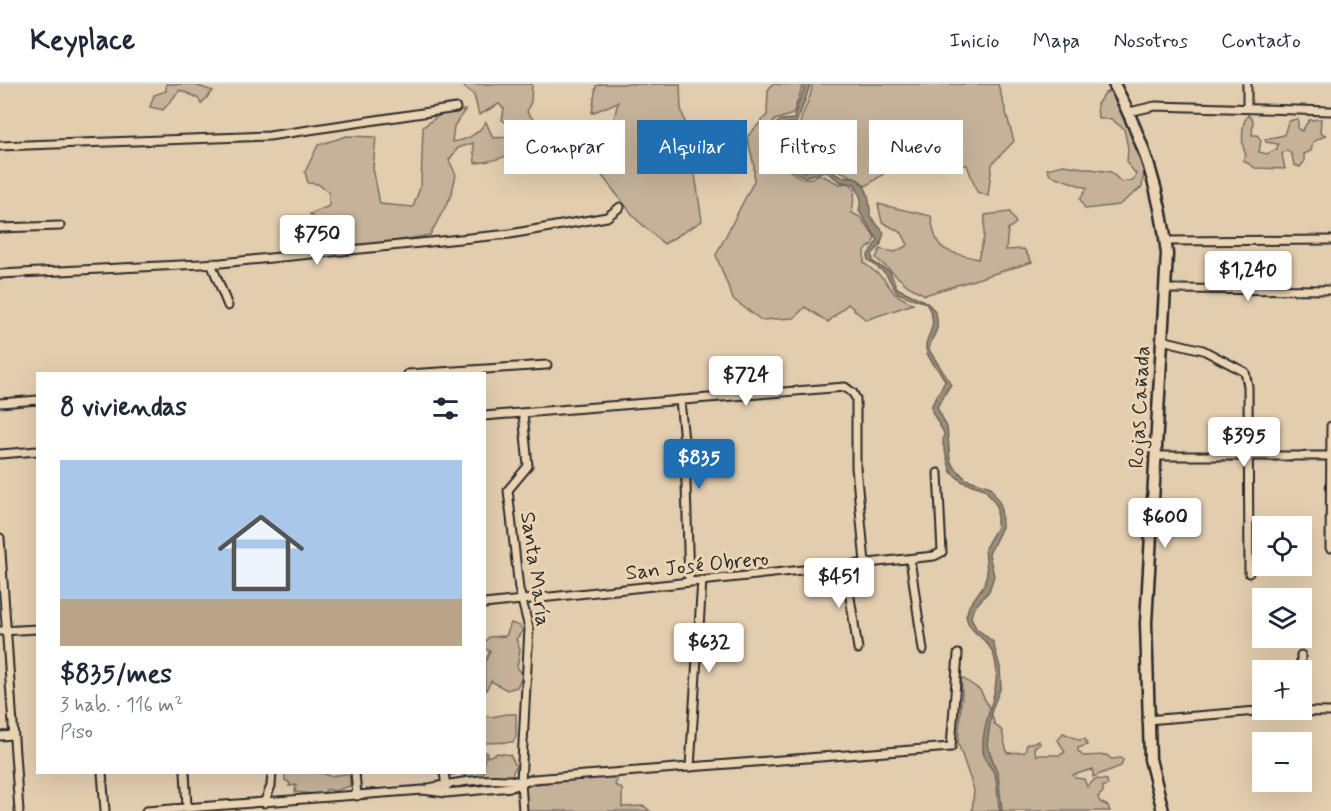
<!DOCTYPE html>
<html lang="es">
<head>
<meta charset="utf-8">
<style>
  :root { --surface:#fff; --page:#f2f2f3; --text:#1f2937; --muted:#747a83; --line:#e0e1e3; --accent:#1f6fb2 }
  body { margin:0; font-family:Mynerve,sans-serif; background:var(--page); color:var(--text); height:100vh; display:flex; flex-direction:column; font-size:22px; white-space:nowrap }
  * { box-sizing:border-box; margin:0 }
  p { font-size:20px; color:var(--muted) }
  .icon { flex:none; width:33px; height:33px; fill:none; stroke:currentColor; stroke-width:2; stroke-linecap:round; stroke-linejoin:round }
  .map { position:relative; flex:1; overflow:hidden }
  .side { position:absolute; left:36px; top:288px; width:450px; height:402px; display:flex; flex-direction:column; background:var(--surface); border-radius:0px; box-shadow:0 6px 24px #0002 }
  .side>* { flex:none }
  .banner { position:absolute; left:504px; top:36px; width:570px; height:54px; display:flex; gap:12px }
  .fabs { position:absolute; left:1252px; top:432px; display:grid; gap:12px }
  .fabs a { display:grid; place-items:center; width:60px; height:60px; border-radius:0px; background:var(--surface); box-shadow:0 6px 24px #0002; font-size:30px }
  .price { position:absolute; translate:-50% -51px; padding:0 14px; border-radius:6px; background:#fff; color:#222; font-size:20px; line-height:39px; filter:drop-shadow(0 2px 3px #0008) }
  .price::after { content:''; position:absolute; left:50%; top:36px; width:18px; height:14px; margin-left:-9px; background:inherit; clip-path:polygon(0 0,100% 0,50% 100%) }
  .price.active { background:var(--accent); color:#fff }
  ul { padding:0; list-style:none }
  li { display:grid; align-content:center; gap:12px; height:318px; padding:0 24px }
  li+li { border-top:2px solid var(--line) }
  li span { display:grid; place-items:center; height:186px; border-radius:0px; color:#555 }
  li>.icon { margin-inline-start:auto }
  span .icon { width:108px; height:108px; fill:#fffc; stroke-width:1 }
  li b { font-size:26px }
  h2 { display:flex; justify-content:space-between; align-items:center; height:72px; padding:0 24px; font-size:26px }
  .chip { padding:0 21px; border-radius:0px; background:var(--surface); box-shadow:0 6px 24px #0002; font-size:21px; line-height:54px }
  .chip.active { background:var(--accent); color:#fff }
  header { display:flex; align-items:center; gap:36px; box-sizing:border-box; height:84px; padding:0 30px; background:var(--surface); border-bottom:2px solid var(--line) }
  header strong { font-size:28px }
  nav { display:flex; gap:33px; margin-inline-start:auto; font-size:21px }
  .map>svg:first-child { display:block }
</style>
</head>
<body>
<header>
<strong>Keyplace</strong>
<nav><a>Inicio</a><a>Mapa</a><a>Nosotros</a><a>Contacto</a></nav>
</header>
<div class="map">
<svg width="1331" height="727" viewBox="0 0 1331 727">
  <rect width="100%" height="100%" fill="#e3cdaf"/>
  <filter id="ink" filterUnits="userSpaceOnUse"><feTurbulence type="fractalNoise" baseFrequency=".0167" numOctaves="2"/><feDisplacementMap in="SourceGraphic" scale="12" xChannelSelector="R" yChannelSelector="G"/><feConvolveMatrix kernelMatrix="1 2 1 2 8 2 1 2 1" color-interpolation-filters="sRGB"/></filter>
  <g filter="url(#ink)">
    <g fill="#c5b299" stroke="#786e62" stroke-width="1.5">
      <polygon points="166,0 192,0 213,7 201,20 198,14 180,6 163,26 150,23 154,11 166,7"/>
      <path d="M465 0H532L531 17 527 28 537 40 535 59C517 69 495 78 475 79L473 59 458 64 449 76 456 91 451 112 430 151 372 161 348 160 350 136H337L333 139 316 138 310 130 329 122V109L318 100 308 99 305 88 318 61 347 52 376 53 373 84 380 120 413 123 421 101 423 43 441 30 465 26 454 42 452 58C467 56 477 51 486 38L493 54 509 53 508 40 502 36 504 25 499 20 479 31 474 11 464 3Z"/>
      <polygon points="601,0 680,0 681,24 690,57 702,137 664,160 636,135 595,83 612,43 618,18 592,29 596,2"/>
      <polygon points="772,0 803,1 793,30 775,36 769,45 778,79 802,95 812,94 819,90 839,100 849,99 855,104 852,129 860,133 875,153 872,161 864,167 864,179 883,194 895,210 913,220 866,236 848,220 828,238 805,223 794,234 761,236 733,215 716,171 754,97 754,81 747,53 767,31 768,6"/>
      <path d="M812 0H998L1014 57 992 80 988 112 977 108 967 81 922 80 889 86 866 102C853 90 838 87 822 81L805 85 783 67 782 44 800 40C802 26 813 14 812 0Z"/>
      <polygon points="1112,6 1129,34 1145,75 1142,103 1119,121 1085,125 1080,115 1087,104 1050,91 1047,85 1063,81 1111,88 1121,98 1133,96 1136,90 1127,79 1128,64 1124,45 1111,35 1098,35 1097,20 1105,9"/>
      <path d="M1248 31 1253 36 1252 51H1257L1261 56 1259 68 1267 70 1277 65 1278 60 1266 58 1265 55 1284 51C1288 41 1285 36 1298 35V45L1302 47 1309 36 1321 35 1320 49 1326 51 1313 58 1311 67 1304 70V78L1300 83 1294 81 1292 71 1287 66 1282 70 1285 85 1255 84 1243 76 1246 71C1241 62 1241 39 1248 31Z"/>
      <path d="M878 120 931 132C936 170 944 166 978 175L984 153 985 131 1010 128 1016 139 1008 145 1006 166 1024 165 1032 178 925 211 908 202 876 174 880 165 895 168 908 161 902 149 882 138Z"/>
      <polygon points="511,539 520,542 523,547 516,555 520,566 517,583 523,591 517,603 507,606 491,597 485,608 485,578 490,567 485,565 485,558 489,553 506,552"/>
      <polygon points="961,593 980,606 991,627 994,639 1002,647 1007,669 1025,668 1027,660 1039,657 1040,660 1034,663 1036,671 1060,671 1065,668 1058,656 1063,649 1079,656 1085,655 1087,661 1078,664 1078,667 1083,672 1107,671 1111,675 1121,674 1123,676 1121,682 1093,693 1093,685 1073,691 1075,694 1084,695 1087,703 1095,695 1107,696 1108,701 1103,702 1103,708 1098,713 1100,718 1108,722 1110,727 972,727 974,706 958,659 962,608"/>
      <polygon points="506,630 516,630 516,653 513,658 485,659 485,632 492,633"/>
      <polygon points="485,668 487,668 487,673 498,669 510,671 516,682 511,693 492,702 476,702 474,695 458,689 444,694 438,689 484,688"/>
      <polygon points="285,688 324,689 329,692 346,690 350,693 350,702 335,707 327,705 322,711 295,708 296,701 289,702 290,699 285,696"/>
      <polygon points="600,692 618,694 615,701 622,705 622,723 644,722 650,727 519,727 524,704 529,701"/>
    </g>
    <path fill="#9a8d7a" stroke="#6e665a" stroke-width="1.5" d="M805 0H810C808 9 800 30 796 39L783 40 777 47C784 69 782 75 804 88L824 83 839 92 854 93C869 102 870 117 870 132L884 149 880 162 872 170 873 178 890 188 897 204C914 214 941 217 937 244 935 252 930 257 929 266L951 300 937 323 947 343 950 375 953 382 966 395 991 403 1001 422 1002 443 989 470 994 492 989 507 973 525 971 533 976 544 993 558 1000 583 1001 603 992 625 987 661 998 690 1002 727H1000C997 715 998 701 995 691 992 682 983 678 983 667 981 637 1000 610 996 581 993 553 969 552 966 532L969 522 984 501 987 489 985 464 997 443V422L985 405 963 398 951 388 943 360 944 349 932 328V321L945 297C942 288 931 280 927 269 921 250 943 247 926 219L897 209 886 190 868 176V171L878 156 859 127 861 115 855 100 841 98 825 87 804 93 785 82 777 70 773 42 781 36 794 35C795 20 803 13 805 0Z"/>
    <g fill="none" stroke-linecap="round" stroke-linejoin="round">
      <g stroke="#2b2b2b" stroke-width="11">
        <g id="street">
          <polyline points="1247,24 1247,0"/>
          <polyline points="1129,28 1155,22 1331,27"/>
          <polyline points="0,62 269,52 456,24"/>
          <polyline points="0,144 60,142"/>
          <polyline points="1166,157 1331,156"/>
          <polyline points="211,179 228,222"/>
          <polyline points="0,190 221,179 510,150 607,133 620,123"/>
          <polyline points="1165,205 1331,206"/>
          <polyline points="1162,256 1203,266 1245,288 1248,302 1249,489"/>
          <polyline points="408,290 547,281"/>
          <polyline points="680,316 685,367 689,498"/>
          <polyline points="0,319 38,316"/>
          <polyline points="484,332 845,303 853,309 856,315 856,383 865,479"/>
          <polyline points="0,370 38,367"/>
          <polyline points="1156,372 1331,372"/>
          <polyline points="0,454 19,727"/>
          <polyline points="1330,464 1331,342"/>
          <polyline points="910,475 923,566"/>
          <polyline points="845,481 858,565"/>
          <polyline points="484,520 934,472 942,468 938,389"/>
          <polyline points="0,547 38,545"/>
          <polyline points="1301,586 1301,571"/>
          <polyline points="1147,636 1257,627 1331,628"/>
          <polyline points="0,652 13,651"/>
          <polyline points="690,683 702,496"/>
          <polyline points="102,688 105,727"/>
          <polyline points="185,688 187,722"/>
          <polyline points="355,688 357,712"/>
          <polyline points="444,688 446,703"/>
          <path d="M429 704C456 698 494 692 521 698"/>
          <polyline points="264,719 271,702 272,688"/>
          <polyline points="146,727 423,706 446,709 512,703 533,695 951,663 958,570"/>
          <polyline points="523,727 521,698 529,544 519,505 508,406 528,382 523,329"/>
        </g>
      </g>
      <g stroke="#2b2b2b" stroke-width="15">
        <path id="secondary" d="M1114 0C1143 54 1161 109 1167 170L1146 539 1150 675 1163 727"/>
      </g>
      <use href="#street" stroke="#ebd4b4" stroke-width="7"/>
      <use href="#secondary" stroke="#ebd4b4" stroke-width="10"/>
    </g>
  </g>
  <g text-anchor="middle" stroke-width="6" stroke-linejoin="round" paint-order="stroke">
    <g font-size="21" fill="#2b2b2b" stroke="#ebd4b4">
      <text transform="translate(1139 323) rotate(-87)" y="7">Rojas Cañada</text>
      <text transform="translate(697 481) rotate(-6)" y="7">San José Obrero</text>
      <text transform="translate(536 485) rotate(82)" y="7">Santa María</text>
    </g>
  </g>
</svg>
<div class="fabs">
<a><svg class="icon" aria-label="locate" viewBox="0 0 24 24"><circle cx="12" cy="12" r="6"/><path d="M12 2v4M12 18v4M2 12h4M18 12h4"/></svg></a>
<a><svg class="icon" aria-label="layers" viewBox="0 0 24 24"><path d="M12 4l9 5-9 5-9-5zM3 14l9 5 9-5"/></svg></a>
<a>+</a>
<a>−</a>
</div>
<b class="price" style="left:317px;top:182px">$750</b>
<b class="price" style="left:1248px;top:218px">$1,240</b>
<b class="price" style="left:746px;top:323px">$724</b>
<b class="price" style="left:1244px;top:384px">$395</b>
<b class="price active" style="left:699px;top:406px">$835</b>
<b class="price" style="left:1165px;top:465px">$600</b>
<b class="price" style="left:839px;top:525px">$451</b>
<b class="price" style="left:709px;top:590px">$632</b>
<div class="banner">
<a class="chip">Comprar</a>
<a class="chip active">Alquilar</a>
<a class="chip">Filtros</a>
<a class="chip">Nuevo</a>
</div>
<section class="side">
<h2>8 viviendas<svg class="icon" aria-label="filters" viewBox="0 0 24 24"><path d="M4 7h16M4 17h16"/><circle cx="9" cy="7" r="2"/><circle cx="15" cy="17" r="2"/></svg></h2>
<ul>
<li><span style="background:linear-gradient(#a9c7e8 75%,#b9a48a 0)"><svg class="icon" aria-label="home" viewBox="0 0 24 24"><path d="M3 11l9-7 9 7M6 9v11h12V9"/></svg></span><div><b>$835/mes</b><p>3 hab. · 116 m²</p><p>Piso</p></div></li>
</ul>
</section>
</div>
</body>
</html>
